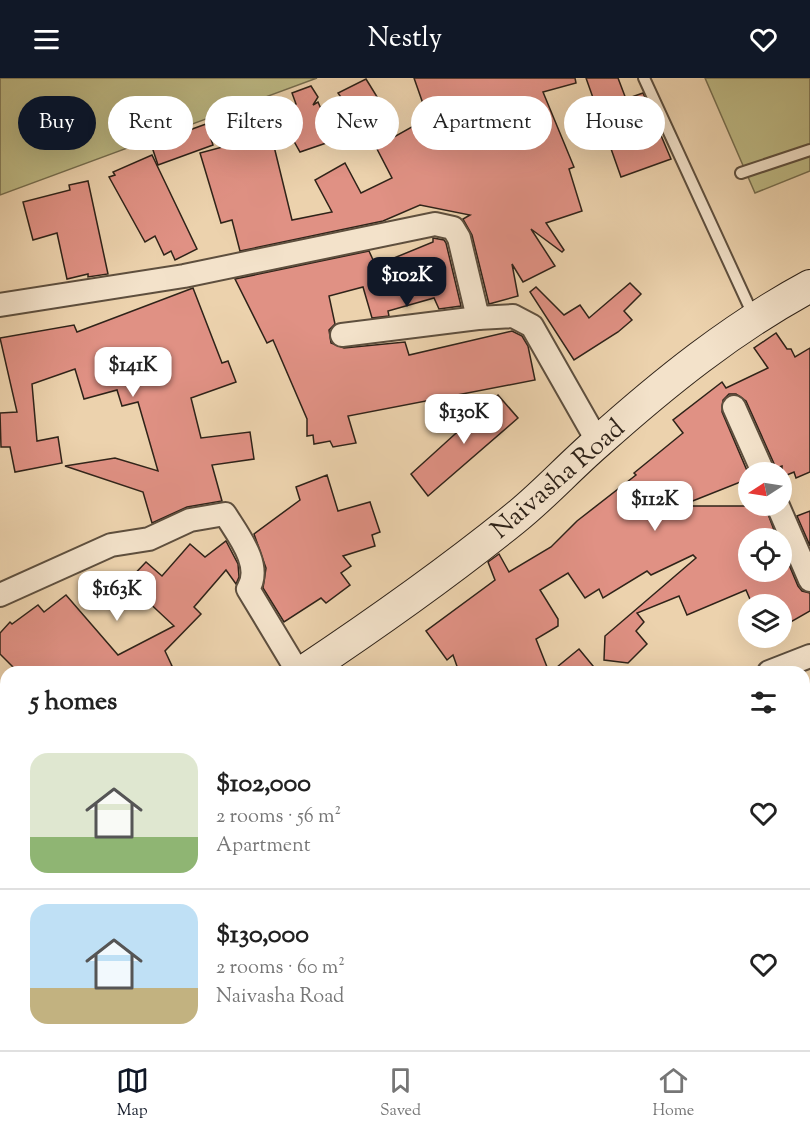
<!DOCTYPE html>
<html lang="en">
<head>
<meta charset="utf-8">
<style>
  :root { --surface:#fff; --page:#f6f6f6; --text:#222; --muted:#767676; --line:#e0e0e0; --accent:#111827 }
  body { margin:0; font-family:"Sorts Mill Goudy",serif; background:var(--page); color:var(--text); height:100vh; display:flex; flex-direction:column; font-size:22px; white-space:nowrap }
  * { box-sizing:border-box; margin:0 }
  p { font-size:20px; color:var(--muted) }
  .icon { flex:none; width:33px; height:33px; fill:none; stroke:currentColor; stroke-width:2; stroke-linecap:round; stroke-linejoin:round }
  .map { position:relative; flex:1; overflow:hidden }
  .panel { position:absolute; left:0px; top:588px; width:810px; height:384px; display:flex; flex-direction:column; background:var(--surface); border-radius:18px 18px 0 0; box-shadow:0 6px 24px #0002 }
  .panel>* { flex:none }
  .banner { position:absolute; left:18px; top:18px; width:774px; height:54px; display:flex; gap:12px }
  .needle { width:39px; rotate:258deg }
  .buttons { position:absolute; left:738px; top:384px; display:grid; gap:12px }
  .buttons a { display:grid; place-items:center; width:54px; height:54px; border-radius:50%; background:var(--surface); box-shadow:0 6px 24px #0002; font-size:30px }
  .price { position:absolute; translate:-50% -51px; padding:0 14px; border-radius:12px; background:#fff; color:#222; font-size:20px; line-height:39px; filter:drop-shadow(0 2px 3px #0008) }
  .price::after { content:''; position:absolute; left:50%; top:36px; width:18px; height:14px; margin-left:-9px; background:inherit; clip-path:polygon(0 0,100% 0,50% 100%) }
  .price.selected { background:var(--accent); color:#fff }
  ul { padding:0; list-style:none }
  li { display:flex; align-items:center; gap:18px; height:150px; padding:0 30px }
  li+li { border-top:2px solid var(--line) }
  li span { display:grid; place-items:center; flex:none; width:168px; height:120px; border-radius:18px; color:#555 }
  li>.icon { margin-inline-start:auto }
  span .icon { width:72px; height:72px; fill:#fffc; stroke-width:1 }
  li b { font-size:26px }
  h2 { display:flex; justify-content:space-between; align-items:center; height:72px; padding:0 30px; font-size:26px }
  .tag { padding:0 21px; border-radius:27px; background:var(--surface); box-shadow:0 6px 24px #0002; font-size:21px; line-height:54px }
  .tag.selected { background:var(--accent); color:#fff }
  header { display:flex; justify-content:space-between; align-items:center; height:78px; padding:0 30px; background:var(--accent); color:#fff; font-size:27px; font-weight:600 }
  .dock { display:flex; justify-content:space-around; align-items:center; height:84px; border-top:2px solid var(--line); background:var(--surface); font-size:16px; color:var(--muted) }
  .dock a { display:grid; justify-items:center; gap:3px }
  .dock .selected { color:var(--accent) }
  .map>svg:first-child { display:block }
</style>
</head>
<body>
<header><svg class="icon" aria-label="menu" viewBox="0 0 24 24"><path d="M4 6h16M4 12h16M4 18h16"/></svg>Nestly<svg class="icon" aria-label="heart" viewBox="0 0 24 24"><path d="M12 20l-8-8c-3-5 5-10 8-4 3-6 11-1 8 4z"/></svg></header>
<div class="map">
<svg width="810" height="972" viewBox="0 0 810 972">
  <rect width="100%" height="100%" fill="#ecd2ad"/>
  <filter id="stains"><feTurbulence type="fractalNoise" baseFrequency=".00333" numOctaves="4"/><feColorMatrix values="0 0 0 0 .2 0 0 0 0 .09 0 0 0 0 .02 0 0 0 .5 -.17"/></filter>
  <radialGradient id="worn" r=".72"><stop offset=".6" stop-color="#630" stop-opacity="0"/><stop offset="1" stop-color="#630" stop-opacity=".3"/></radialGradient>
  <g fill="#beba85" stroke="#766e4f" stroke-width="1.5">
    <polygon points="0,0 317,0 0,117"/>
    <polygon points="705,0 810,0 810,93 755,115"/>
  </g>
  <g fill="#e09184" stroke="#2f2319" stroke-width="1.5">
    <polygon points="414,0 575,0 576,5 543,14 574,89 569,91 582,133 546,145 564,172 562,174 531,151 555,188 523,204 512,186 518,218 489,226 472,157 463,141 470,137 420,127 383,143 240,173 232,142 221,145 200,75 271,56 292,142 332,134 315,102 345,85 361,115 392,100 376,69 428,40"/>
    <polygon points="586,0 618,0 626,21 643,15 671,81 621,99"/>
    <polygon points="366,1 392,43 364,52 338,15"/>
    <polygon points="311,8 318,19 313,27 318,24 335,62 300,74 277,33 296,26 292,15"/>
    <polygon points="206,46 213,67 158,87 151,66"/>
    <polygon points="152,77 197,171 175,182 171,173 164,177 155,158 145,164 109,99 115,97 113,94"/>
    <polygon points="88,103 108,196 88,199 88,196 67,201 57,155 33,162 23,124 70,112 69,107"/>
    <polygon points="433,160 444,162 446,165 461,228 439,231 434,220 388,233 389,238 372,240 363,209 329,218 335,246 329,252 331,265 344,270 405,264 409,277 512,253 522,258 528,268 535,302 348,338 356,365 333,369 330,363 314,366 313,357 307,358 307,341 273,262 267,265 235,201 369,173 374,184 394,180 433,164"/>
    <polygon points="630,205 641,216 624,233 632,242 618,254 574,282 530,214 536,209 564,237 580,227 589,240"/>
    <polygon points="193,210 222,285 228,283 236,304 191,320 201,360 250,354 254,381 212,387 222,423 187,429 152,445 143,414 65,388 115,380 158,393 138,324 122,328 117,312 84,321 75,291 32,306 37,363 58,359 62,385 15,394 10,369 1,369 0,335 17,334 0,260 74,247 77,254"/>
    <polygon points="776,255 787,271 791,271 795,279 810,270 810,394 796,400 794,394 782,399 782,388 776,390 746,323 736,316 729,316 723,322 722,334 748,395 748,401 680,428 765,428 777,460 748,460 748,494 782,494 782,470 798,508 802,513 810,515 810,533 782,549 782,526 752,526 746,512 687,537 679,518 637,535 644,544 636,553 647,566 628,585 604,582 605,558 696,480 693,477 651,497 647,493 603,520 599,511 585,520 568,495 540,512 558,541 558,548 536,561 549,594 459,594 453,577 447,582 426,553 495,502 488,484 499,476 509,494 551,469 577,443 636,397 634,395 683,355 673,342 722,304 726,310 768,290 754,270"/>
    <polygon points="498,317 518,340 428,418 411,396"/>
    <polygon points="327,397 338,433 370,424 380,454 372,457 375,468 343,478 351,488 341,495 350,507 326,525 321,520 284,544 263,510 266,490 254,456 300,422 296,409"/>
    <polygon points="810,433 810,468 797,438"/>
    <polygon points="226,463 238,486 239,499 236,506 226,492 194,529 201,536 165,573 172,588 160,594 18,594 0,576 0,555 10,544 12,546 38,527 44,534 66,517 118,577 174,548 127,504 146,484 162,498 190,466 205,479"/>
    <polygon points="579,571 598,594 551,594"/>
  </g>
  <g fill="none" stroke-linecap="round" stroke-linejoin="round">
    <g stroke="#5e4f3e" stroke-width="14">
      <g id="lane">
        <polyline points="644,0 754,239"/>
        <polyline points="741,95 810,72"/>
        <polyline points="804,672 810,685"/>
      </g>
    </g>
    <g stroke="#5e4f3e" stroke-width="26">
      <g id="street">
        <polyline points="0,227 184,198 435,146 453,150 459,160 478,240 513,238 532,248 598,364"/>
        <polyline points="342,257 478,240"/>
        <polyline points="734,329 763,394"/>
        <polyline points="778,428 810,502"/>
        <path d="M0 517 111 467 149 461 190 442 225 436C238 457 263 488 248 511L298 594"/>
        <polyline points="769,594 810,578"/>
        <polyline points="804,885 810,885"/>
        <polyline points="313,966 314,972"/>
        <polyline points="618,966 621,972"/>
        <polyline points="776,966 777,972"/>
      </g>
    </g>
    <g stroke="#2f2319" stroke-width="34">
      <g id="secondary">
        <path d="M303 594C375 546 446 496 514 441 543 418 569 389 598 364 664 305 732 250 810 208"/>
        <polyline points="0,712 6,710"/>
      </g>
    </g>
    <use href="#lane" stroke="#f3e2ca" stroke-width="10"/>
    <use href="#street" stroke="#f3e2ca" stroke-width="22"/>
    <use href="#secondary" stroke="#f3e2ca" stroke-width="32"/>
  </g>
  <g text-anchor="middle" stroke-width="4.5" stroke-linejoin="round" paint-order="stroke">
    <g font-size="26" fill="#2f2319" stroke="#f3e2ca">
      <text transform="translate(557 400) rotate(-41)" y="9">Naivasha Road</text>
    </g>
  </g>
  <rect width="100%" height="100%" filter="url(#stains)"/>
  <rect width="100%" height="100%" fill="url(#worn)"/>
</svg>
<div class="buttons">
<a><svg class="needle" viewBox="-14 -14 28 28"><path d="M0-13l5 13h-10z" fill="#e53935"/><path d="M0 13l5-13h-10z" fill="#767676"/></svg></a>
<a><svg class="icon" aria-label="locate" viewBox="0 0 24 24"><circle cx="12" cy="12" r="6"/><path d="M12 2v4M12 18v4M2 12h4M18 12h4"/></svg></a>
<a><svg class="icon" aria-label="layers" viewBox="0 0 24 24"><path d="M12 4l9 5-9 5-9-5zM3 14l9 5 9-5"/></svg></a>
</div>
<b class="price selected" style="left:407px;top:230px">$102K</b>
<b class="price" style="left:133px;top:320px">$141K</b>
<b class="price" style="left:464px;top:367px">$130K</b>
<b class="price" style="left:655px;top:454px">$112K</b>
<b class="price" style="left:117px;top:544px">$163K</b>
<div class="banner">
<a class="tag selected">Buy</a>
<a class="tag">Rent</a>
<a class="tag">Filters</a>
<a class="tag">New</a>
<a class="tag">Apartment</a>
<a class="tag">House</a>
</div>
<section class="panel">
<h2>5 homes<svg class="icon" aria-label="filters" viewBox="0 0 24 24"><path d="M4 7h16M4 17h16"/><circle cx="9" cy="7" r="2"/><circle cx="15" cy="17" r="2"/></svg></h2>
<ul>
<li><span style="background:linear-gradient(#dfe7d0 70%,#8fb573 0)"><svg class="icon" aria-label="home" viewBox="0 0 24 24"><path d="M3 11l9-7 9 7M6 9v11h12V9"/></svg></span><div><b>$102,000</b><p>2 rooms · 56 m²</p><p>Apartment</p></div><svg class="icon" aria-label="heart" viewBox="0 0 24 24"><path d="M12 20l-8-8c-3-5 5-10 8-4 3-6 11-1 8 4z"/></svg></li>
<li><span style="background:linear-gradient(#bfe0f5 70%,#c2b280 0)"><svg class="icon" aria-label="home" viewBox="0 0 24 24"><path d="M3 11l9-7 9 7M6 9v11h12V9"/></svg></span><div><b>$130,000</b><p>2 rooms · 60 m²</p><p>Naivasha Road</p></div><svg class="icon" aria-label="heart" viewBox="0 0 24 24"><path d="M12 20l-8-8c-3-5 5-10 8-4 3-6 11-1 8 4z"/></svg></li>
</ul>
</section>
</div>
<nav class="dock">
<a class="selected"><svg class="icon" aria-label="map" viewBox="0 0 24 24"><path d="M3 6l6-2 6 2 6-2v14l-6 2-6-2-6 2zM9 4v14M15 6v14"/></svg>Map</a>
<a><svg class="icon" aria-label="saved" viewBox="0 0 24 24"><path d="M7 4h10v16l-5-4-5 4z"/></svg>Saved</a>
<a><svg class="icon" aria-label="home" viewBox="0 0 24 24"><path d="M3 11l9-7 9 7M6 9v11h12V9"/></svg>Home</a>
</nav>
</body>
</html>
